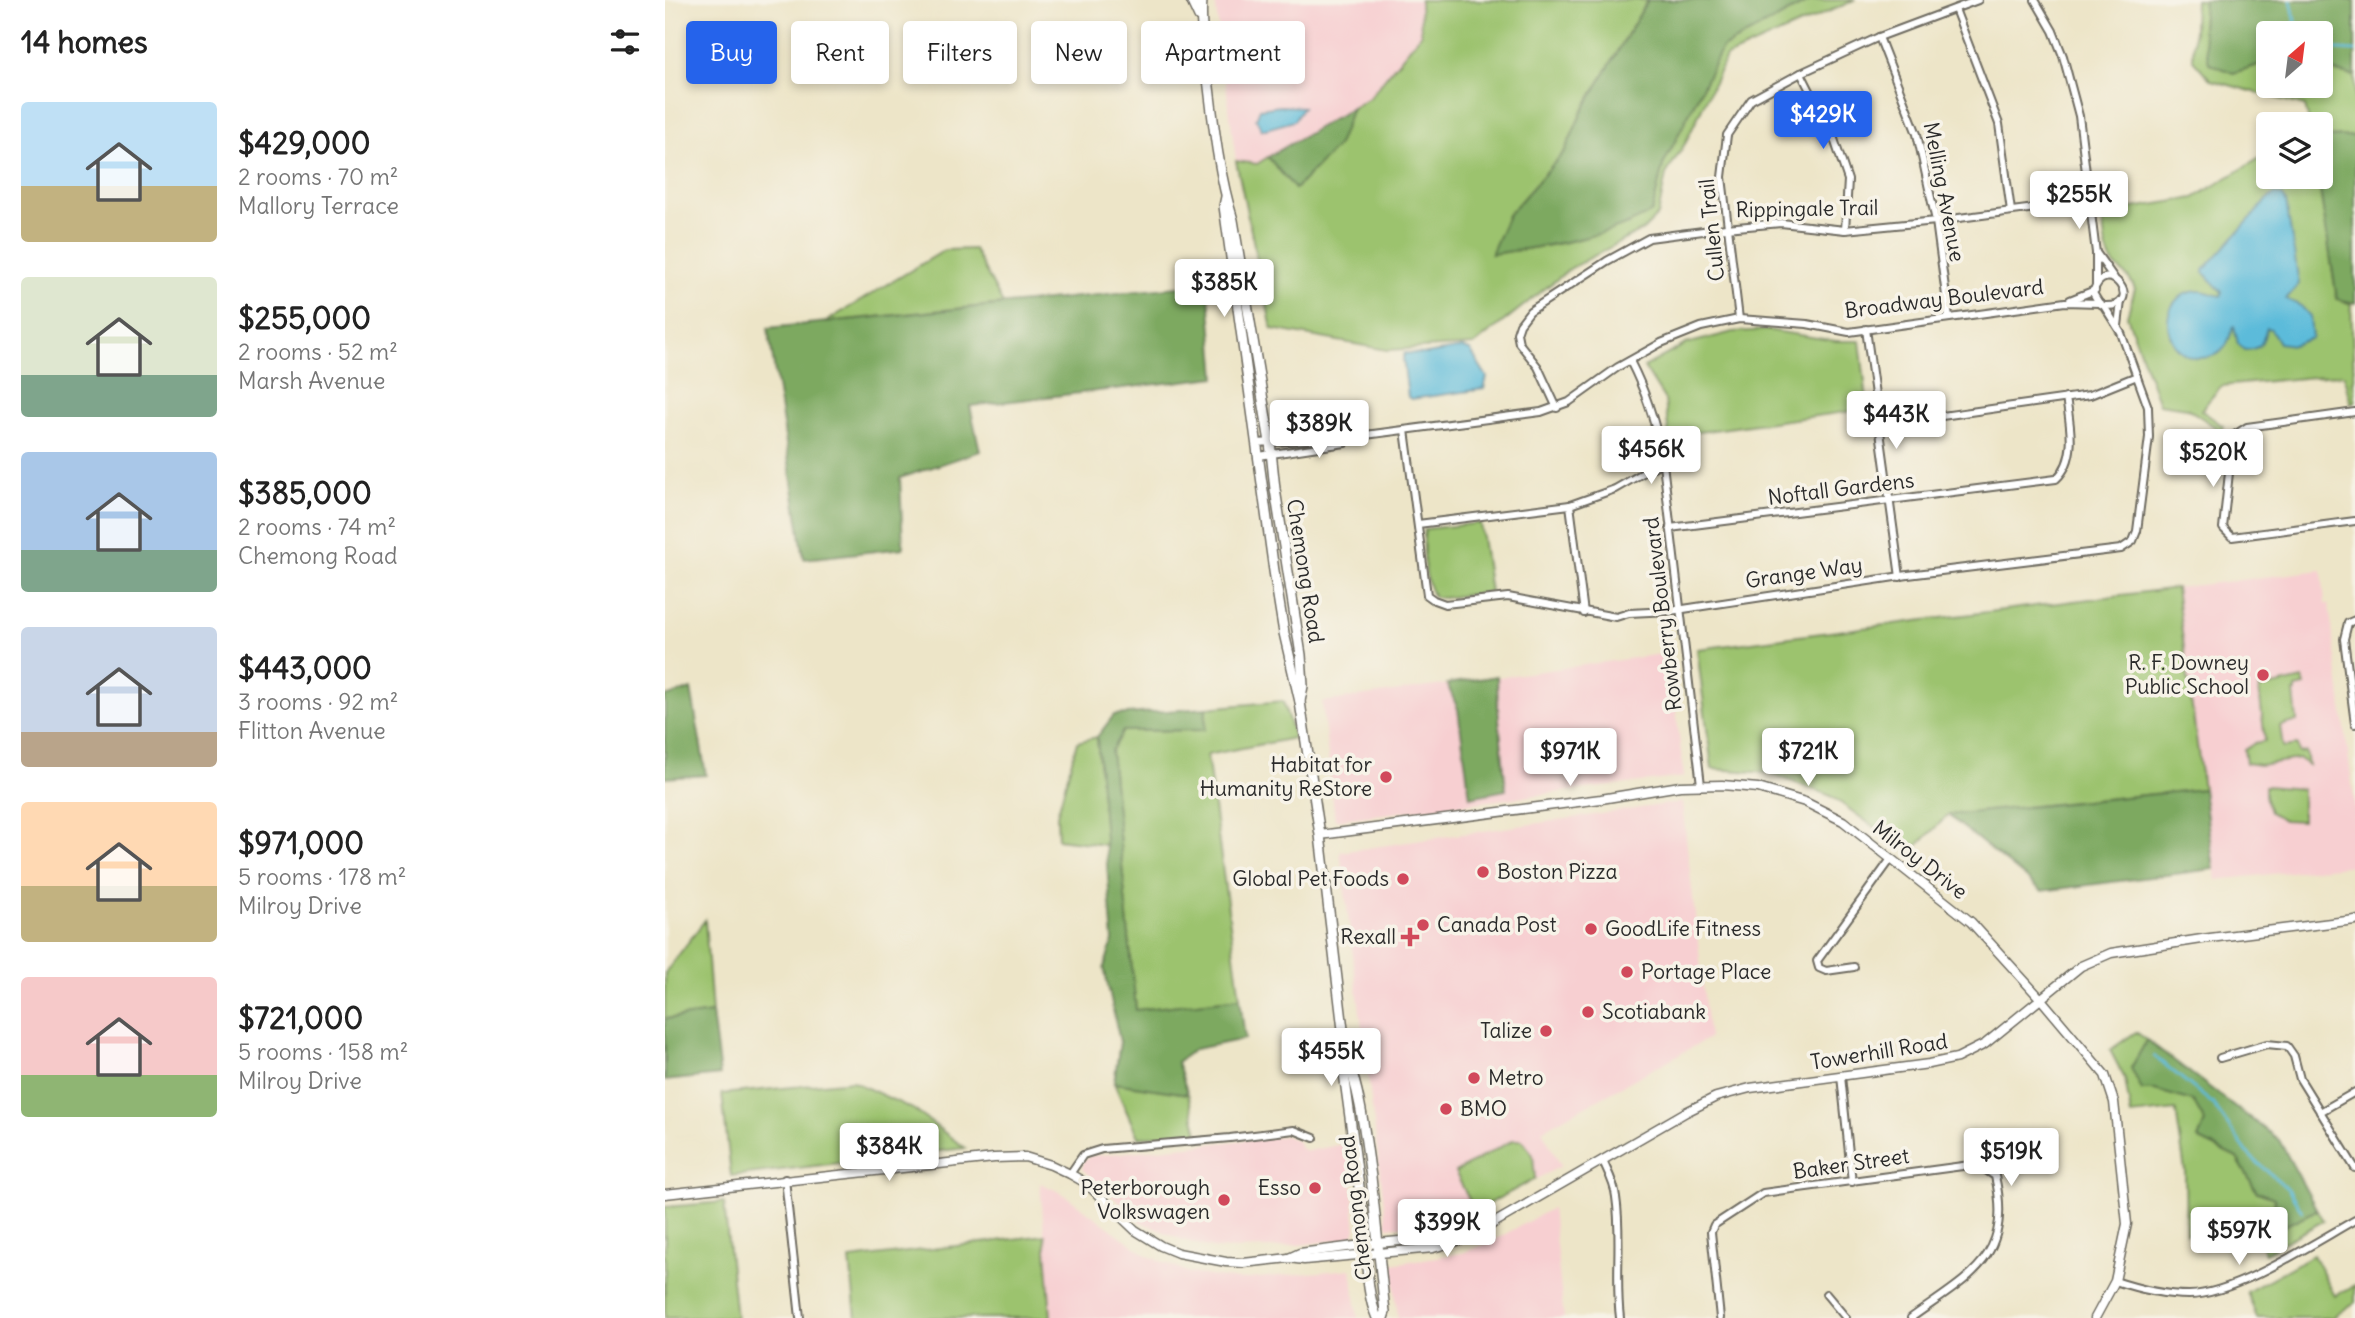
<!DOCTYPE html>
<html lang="en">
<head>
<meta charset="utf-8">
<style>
  :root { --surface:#fff; --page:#f6f6f6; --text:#222; --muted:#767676; --accent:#2563eb }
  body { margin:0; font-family:Delius,sans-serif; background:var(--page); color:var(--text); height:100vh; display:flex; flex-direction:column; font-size:26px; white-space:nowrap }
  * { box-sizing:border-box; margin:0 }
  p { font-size:23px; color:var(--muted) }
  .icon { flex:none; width:38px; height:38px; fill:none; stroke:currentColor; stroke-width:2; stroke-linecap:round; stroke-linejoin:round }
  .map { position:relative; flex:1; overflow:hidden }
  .drawer { display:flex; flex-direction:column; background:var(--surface); width:665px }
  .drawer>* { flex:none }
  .banner { position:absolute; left:21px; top:21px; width:665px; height:63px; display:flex; gap:14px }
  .needle { width:46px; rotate:28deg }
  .controls { position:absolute; left:1591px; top:21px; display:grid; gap:14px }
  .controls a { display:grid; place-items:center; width:77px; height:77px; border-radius:7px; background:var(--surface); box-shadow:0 4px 10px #0003; font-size:35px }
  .price { position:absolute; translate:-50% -60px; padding:0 16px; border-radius:7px; background:#fff; color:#222; font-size:23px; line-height:46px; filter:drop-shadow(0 2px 4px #0008) }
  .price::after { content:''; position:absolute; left:50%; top:42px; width:21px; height:16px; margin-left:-10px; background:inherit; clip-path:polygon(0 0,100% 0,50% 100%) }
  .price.selected { background:var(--accent); color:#fff }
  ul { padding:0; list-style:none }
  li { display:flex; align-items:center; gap:21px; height:175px; padding:0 21px }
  li span { display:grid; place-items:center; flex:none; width:196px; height:140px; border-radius:7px; color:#555 }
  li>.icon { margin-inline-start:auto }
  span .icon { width:84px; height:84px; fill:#fffc; stroke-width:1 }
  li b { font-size:30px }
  h2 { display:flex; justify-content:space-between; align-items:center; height:84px; padding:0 21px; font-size:30px }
  .chip { padding:0 24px; border-radius:7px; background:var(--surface); box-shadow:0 4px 10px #0003; font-size:24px; line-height:63px }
  .chip.selected { background:var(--accent); color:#fff }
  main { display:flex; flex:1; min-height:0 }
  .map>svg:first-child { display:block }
</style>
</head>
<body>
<main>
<section class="drawer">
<h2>14 homes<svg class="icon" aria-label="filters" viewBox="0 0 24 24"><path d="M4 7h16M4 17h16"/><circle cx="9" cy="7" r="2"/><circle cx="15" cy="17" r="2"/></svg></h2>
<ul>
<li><span style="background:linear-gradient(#bfe0f5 60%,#c2b280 0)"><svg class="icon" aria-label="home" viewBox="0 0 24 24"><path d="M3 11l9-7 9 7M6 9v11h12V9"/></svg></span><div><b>$429,000</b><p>2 rooms · 70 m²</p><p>Mallory Terrace</p></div></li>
<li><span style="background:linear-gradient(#dfe7d0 70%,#7fa58c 0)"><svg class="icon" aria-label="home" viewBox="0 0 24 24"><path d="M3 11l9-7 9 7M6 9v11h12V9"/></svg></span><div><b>$255,000</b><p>2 rooms · 52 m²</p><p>Marsh Avenue</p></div></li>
<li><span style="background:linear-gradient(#a9c7e8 70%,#7fa58c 0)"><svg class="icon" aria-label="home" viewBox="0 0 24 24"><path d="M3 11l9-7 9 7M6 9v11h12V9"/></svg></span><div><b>$385,000</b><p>2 rooms · 74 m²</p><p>Chemong Road</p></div></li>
<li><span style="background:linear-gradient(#c9d6e8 75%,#b9a48a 0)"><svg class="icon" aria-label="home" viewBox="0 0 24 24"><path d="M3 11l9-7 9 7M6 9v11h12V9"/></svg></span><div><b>$443,000</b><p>3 rooms · 92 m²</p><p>Flitton Avenue</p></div></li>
<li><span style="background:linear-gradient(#ffd9b3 60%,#c2b280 0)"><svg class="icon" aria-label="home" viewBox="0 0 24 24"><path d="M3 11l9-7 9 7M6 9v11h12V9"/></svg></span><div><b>$971,000</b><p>5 rooms · 178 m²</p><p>Milroy Drive</p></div></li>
<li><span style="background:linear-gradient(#f6c9c9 70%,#8fb573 0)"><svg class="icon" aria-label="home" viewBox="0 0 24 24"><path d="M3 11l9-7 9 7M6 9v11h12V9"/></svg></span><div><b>$721,000</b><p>5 rooms · 158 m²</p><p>Milroy Drive</p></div></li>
</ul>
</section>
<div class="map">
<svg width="1690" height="1318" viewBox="0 0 1690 1318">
  <rect width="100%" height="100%" fill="#f7f3e8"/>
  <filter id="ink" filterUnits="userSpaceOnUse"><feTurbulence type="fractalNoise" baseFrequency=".0143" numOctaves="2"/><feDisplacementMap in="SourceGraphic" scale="14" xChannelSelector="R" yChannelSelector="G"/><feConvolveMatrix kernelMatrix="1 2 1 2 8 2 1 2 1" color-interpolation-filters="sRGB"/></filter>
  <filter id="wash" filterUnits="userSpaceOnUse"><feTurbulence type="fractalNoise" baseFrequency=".00686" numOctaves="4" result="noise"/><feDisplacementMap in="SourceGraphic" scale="28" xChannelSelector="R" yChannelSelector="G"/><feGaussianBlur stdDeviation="1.57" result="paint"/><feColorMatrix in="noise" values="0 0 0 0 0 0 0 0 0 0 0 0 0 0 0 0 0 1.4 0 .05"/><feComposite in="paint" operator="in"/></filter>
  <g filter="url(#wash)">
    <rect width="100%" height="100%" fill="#ede5c8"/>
    <g fill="#f7cfd1">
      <polygon points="550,0 755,0 756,34 704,98 592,164 571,161"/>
      <polygon points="1657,570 1660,604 1664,605 1690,807 1690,865 1551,880 1511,588"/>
      <polygon points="1004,653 1019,777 670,820 657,702"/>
      <polygon points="1017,802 1044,1038 877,1130 896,1166 791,1221 722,1227 675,852"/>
      <polygon points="620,1136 631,1140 637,1149 643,1151 684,1143 691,1230 685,1239 607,1248 550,1249 518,1240 476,1222 417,1169 419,1160 425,1156"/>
      <polygon points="375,1183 397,1193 483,1256 525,1273 573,1280 686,1269 693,1318 386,1318"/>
      <polygon points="887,1208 899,1318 733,1318 727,1264 797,1253 826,1242"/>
    </g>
    <g fill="#9cc36e" stroke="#64774c" stroke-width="2">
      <path d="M755 0H983L916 114 900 151 843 215 827 254C877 247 944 238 987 212L998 165 1057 48 1146 0H1190L1061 57 1021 142 1001 174 993 215 978 230 906 268 809 345 722 350 607 329 571 161 592 164 603 157 630 189 673 145 687 108 704 98 756 34Z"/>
      <polygon points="1530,0 1539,0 1537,29 1568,73 1603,62 1603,86 1656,86 1656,69 1690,76 1690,136 1656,137 1656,124 1640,124 1644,121 1640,106 1546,80 1528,60"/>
      <path d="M1603 153V177H1653L1672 299 1686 304 1690 402 1686 403 1679 374 1556 386 1536 410 1558 426 1556 431 1522 408 1494 404 1462 316 1470 289C1463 273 1458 275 1448 263 1439 252 1439 228 1437 213L1529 198Z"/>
      <polygon points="309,249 338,304 160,322 280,250"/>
      <polygon points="1103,330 1171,341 1195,341 1203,409 1004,436 1000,400 979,367 1021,344 1068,332"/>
      <path d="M815 523 825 592 778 598 769 597C759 580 757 548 760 529Z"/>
      <polygon points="1511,588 1538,789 1283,815 1245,853 1166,796 1104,773 1047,769 1032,649"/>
      <polygon points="1638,679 1640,686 1631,688 1631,692 1629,692 1632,721 1615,726 1618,747 1632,745 1634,753 1641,752 1643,765 1634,759 1595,765 1581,763 1579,750 1590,743 1600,741 1594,689"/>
      <polygon points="618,701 629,738 542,755 575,998 471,1010 446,751 457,731 540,730 541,708"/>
      <polygon points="432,737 441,845 393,839 392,815 412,742"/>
      <polygon points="1600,786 1637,789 1637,821 1619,820 1605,812 1600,796"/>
      <polygon points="40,920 47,1013 0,1019 0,973"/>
      <polygon points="1471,1032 1482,1040 1466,1068 1490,1090 1528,1101 1540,1122 1533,1139 1572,1158 1592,1192 1609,1198 1613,1228 1652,1210 1658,1221 1600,1253 1586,1222 1521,1233 1520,1171 1511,1110 1466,1115 1460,1079 1445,1050"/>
      <polygon points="187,1081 248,1109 300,1148 66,1176 57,1094"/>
      <polygon points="449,1083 523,1094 533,1133 473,1137"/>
      <polygon points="848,1140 857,1140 868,1155 870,1179 810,1211 790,1172"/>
      <polygon points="59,1202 71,1318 0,1318 0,1207"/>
      <polygon points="380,1235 386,1318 191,1318 185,1259"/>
      <polygon points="1648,1255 1670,1296 1690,1285 1690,1302 1667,1318 1592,1318 1582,1292"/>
    </g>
    <g fill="#7da961" stroke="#546a46" stroke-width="2">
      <path d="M983 0H1146L1057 48 998 165 987 212C943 238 876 247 826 254L843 215 900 151 916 114Z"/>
      <polygon points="1539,0 1690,0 1690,76 1656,69 1656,33 1603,33 1603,62 1568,73 1544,63 1537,29"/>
      <polygon points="687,108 673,145 630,189 603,157"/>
      <polygon points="1690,136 1690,303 1672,299 1653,177 1656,177 1656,137"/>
      <polygon points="543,284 551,377 305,406 315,451 235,478 238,548 139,559 103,328"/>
      <polygon points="832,676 833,708 841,790 805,797 793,709 782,684"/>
      <polygon points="26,689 41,775 0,778 0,697"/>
      <polygon points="541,708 540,730 458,731 446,751 471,1010 575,998 580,1039 530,1049 512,1062 523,1094 449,1083 455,1042 439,967 448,941 432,737 449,715"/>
      <polygon points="1538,789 1549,869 1377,891 1283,815"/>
      <polygon points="47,1013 55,1075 0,1081 0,1019"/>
      <polygon points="1482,1040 1614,1140 1652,1210 1613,1229 1609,1198 1592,1192 1572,1158 1533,1139 1540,1122 1528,1101 1490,1090 1477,1090 1466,1068"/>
    </g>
    <g fill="#5cbbda" stroke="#447382" stroke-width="2">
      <polygon points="615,106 638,107 629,121 597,130 591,119 595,109"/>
      <path d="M1610 194 1617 195 1621 201 1634 284 1621 299 1636 306 1645 316 1647 338 1628 345 1614 343 1606 329 1602 328C1597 343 1597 349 1580 350L1573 344 1569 327C1564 336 1563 349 1552 354 1500 377 1482 292 1535 291 1542 291 1549 295 1556 296L1557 292 1539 273V270L1603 199Z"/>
      <polygon points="797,348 805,350 822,377 819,389 746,399 743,397 738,358 740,353 762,354"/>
    </g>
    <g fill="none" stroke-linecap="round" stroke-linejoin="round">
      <g stroke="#5cbbda" stroke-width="2.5">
        <polyline points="1626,0 1633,33"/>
        <polyline points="1656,49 1690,51"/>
        <polyline points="1489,1056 1547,1103 1585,1156 1623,1189 1637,1211"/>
      </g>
    </g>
  </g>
  <g filter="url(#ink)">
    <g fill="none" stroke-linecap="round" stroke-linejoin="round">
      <g stroke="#6f6c62" stroke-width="10">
        <g id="minor">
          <polyline points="1370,0 1388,31 1398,56 1414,116 1431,253 1431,284"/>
          <polyline points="1290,9 1334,124 1346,211"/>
          <polyline points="1214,37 1252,134 1271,221 1284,318"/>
          <polyline points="1136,73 1168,136 1183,180 1180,230"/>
          <polyline points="1432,254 1449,278"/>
          <polyline points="1405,300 1430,290"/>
          <polyline points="1074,319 1057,177 1062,135 1086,100 1136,73 1214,37 1313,0"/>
          <polyline points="1453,326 1456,301"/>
          <polyline points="1201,329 1235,577"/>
          <path d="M965 361C981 392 990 420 997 455L1036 785"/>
          <polyline points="892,408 873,367 854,343 852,333 855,324 865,311 942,261 984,238 1061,228 1116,223 1180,230 1271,221 1424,201"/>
          <polyline points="1690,412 1582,427 1568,436 1558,528 1567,537 1690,521"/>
          <polyline points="1214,425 1425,395 1472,376"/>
          <path d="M740 430 762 595 769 600 780 604 843 597 951 617 964 613 1005 611 1243 575 1456 549 1468 541 1472 531 1484 437 1483 407 1456 333 1439 306 1434 303 1428 293C1441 251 1483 308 1439 306"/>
          <polyline points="592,443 685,437 876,412 904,402 953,367 996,343 1036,327 1074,319 1142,324 1184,332 1400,302 1434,303"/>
          <polyline points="594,456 680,443 685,437"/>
          <polyline points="905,505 919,613"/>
          <polyline points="753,524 905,505 950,489 997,462"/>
          <path d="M1005 528 1391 479C1413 459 1405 424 1401 398"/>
          <polyline points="1690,620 1683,623 1679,639 1690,724"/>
          <polyline points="1189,967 1161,971 1154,968 1152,961 1226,859"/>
          <polyline points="1555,1058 1602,1044 1622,1046 1629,1056 1635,1079 1690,1168"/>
          <polyline points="1176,1076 1187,1182"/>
          <polyline points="1655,1112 1690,1092"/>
          <path d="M938 1161C943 1172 950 1185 951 1197 957 1237 950 1278 955 1318"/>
          <polyline points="405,1174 418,1155 437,1149 565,1138 629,1130 649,1138"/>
          <polyline points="120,1179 135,1318"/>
          <path d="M1450 1281C1474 1289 1498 1295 1524 1295 1571 1294 1647 1244 1690 1220"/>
          <polyline points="1161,1294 1181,1318"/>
          <path d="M1055 1318 1046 1232 1049 1225 1098 1193 1305 1165 1315 1166 1330 1176C1349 1258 1304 1276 1246 1318"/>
        </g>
      </g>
      <g stroke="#6f6c62" stroke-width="11">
        <g id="tertiary">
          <polyline points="655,835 936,799 1015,786 1057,785 1093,788 1140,802 1178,821 1306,922 1375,998 1440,1075 1449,1102 1462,1224 1450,1281 1430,1318"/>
          <polyline points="0,1194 329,1158 360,1157 386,1165 405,1174 421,1183 470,1230 496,1246 513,1253 561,1262 578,1263 624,1258 639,1260 768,1248 817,1234 827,1224"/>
          <polyline points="624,1258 635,1253 713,1243 777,1237 827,1224 1021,1112 1051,1097 1085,1088 1264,1064 1292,1058 1320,1044 1416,966 1446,953 1537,939 1690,920"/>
        </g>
      </g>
      <g stroke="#6f6c62" stroke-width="12">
        <g id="secondary">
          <polyline points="526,0 534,17"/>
          <path d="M537 0C535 24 539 46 542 70 548 120 553 172 568 220L605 442 610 489 636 655 638 686 635 701"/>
          <path d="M561 197 559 206 609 571 619 633 635 702 655 835 681 1055C696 1094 700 1136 706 1177 711 1222 715 1267 720 1312L718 1318"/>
          <path d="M681 1056 679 1073C686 1124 693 1176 699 1228 703 1258 700 1290 712 1318"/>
        </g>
      </g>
      <use href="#minor" stroke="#fff" stroke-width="6"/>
      <use href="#tertiary" stroke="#fff" stroke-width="8"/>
      <use href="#secondary" stroke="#fff" stroke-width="9"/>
    </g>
  </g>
  <g fill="#d1495b" stroke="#f7f3e8" stroke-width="2.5">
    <circle cx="1598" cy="675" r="7"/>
    <circle cx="721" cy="777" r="7"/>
    <circle cx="818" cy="872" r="7"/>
    <circle cx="738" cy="879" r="7"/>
    <circle cx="758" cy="925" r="7"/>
    <circle cx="926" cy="929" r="7"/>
    <path d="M741.5 926.5h7v7h7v7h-7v7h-7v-7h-7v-7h7z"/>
    <circle cx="962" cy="972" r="7"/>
    <circle cx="923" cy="1012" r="7"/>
    <circle cx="881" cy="1031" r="7"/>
    <circle cx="809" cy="1078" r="7"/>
    <circle cx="781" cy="1109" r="7"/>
    <circle cx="650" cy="1188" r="7"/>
    <circle cx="559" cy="1200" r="7"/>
  </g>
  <g text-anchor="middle" stroke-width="7" stroke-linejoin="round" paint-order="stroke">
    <g font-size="21" fill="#2b2b2b" stroke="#f7f3e8">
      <text transform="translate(1279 192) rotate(79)" y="7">Melling Avenue</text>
      <text transform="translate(1142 209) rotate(-1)" y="7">Rippingale Trail</text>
      <text transform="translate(1047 230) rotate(-96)" y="7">Cullen Trail</text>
      <text transform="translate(1279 299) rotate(-7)" y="7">Broadway Boulevard</text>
      <text transform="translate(1176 489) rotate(-7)" y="7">Noftall Gardens</text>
      <text transform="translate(640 571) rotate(81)" y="7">Chemong Road</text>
      <text transform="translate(1139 573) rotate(-8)" y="7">Grange Way</text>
      <text transform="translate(998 614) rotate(-97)" y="7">Rowberry Boulevard</text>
      <text transform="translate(1255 860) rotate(38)" y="7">Milroy Drive</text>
      <text transform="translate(1214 1052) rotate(-9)" y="7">Towerhill Road</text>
      <text transform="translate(1186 1164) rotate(-8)" y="7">Baker Street</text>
      <text transform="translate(691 1208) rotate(-97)" y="7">Chemong Road</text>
    </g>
    <g font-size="21" fill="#2b2b2b" stroke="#f7f3e8" text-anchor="end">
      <text x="1584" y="670">R. F. Downey<tspan x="1584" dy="24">Public School</tspan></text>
      <text x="707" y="772">Habitat for<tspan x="707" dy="24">Humanity ReStore</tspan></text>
      <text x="832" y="879" text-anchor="start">Boston Pizza</text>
      <text x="724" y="886">Global Pet Foods</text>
      <text x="772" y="932" text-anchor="start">Canada Post</text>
      <text x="940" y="936" text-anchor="start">GoodLife Fitness</text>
      <text x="731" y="944">Rexall</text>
      <text x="976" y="979" text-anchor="start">Portage Place</text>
      <text x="937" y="1019" text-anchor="start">Scotiabank</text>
      <text x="867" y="1038">Talize</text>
      <text x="823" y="1085" text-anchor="start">Metro</text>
      <text x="795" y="1116" text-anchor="start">BMO</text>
      <text x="545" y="1195">Peterborough<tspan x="545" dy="24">Volkswagen</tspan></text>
      <text x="636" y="1195">Esso</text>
    </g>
  </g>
</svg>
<div class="controls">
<a><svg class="needle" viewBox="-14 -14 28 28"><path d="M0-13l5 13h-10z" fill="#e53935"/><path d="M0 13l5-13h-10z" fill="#767676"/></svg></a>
<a><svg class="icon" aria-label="layers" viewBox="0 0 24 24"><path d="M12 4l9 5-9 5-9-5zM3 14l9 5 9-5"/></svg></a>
</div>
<b class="price selected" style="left:1158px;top:151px">$429K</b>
<b class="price" style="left:1414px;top:231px">$255K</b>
<b class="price" style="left:559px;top:319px">$385K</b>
<b class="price" style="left:1231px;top:451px">$443K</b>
<b class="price" style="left:654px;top:460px">$389K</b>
<b class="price" style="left:986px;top:486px">$456K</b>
<b class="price" style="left:1548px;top:489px">$520K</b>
<b class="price" style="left:905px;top:788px">$971K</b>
<b class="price" style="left:1143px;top:788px">$721K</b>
<b class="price" style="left:666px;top:1088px">$455K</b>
<b class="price" style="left:224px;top:1183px">$384K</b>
<b class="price" style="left:1346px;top:1188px">$519K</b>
<b class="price" style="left:782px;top:1259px">$399K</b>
<b class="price" style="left:1574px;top:1267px">$597K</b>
<div class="banner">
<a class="chip selected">Buy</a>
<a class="chip">Rent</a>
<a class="chip">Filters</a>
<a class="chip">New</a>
<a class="chip">Apartment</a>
</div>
</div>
</main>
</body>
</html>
